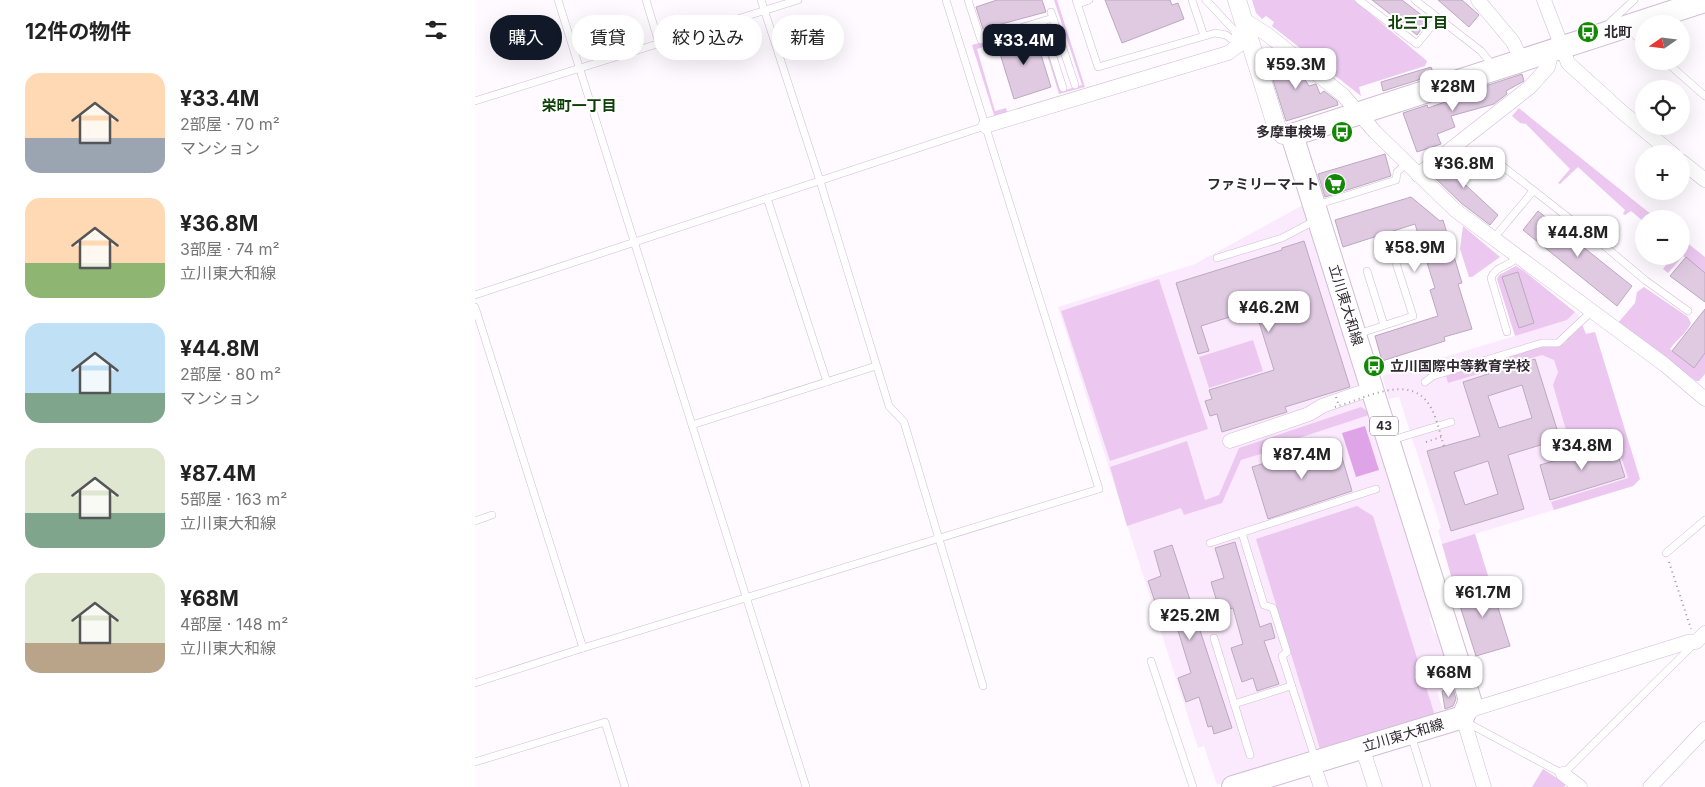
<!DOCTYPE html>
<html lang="ja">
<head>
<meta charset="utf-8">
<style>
  :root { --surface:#fff; --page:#f2f2f2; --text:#222; --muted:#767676; --accent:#111827 }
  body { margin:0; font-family:Inter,"Noto Sans JP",sans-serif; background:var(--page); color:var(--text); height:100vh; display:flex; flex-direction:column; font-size:19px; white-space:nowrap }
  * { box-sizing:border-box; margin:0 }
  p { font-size:16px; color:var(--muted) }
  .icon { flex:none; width:28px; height:28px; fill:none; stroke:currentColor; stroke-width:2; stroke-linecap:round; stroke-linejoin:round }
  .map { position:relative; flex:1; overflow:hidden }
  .panel { display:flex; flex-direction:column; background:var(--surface); width:475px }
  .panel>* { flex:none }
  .top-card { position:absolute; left:15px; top:15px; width:475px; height:45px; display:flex; gap:10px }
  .needle { width:32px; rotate:256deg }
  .fabs { position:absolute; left:1160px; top:15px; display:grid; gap:10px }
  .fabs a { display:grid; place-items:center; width:55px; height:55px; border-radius:50%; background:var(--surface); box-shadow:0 5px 20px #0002; font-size:25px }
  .price { position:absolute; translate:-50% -42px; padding:0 11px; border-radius:10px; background:#fff; color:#222; font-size:16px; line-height:32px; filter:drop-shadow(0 1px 2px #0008) }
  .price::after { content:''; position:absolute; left:50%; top:30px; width:15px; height:11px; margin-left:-8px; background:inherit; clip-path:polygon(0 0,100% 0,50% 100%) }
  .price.current { background:var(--accent); color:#fff }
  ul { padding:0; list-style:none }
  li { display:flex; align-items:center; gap:15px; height:125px; padding:0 25px }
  li span { display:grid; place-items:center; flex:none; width:140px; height:100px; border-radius:15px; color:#555 }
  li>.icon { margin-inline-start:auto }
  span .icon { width:60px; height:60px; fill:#fffc; stroke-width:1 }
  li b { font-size:21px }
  h2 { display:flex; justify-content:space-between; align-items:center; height:60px; padding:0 25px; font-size:21px }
  .chip { padding:0 18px; border-radius:22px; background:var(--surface); box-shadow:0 5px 20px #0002; font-size:18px; line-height:45px }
  .chip.current { background:var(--accent); color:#fff }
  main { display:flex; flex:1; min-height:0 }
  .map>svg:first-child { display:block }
</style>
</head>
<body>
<main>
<section class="panel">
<h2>12件の物件<svg class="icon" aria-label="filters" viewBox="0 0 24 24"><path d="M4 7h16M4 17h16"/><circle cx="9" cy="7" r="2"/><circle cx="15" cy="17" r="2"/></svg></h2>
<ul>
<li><span style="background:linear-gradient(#ffd9b3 65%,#9aa5b1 0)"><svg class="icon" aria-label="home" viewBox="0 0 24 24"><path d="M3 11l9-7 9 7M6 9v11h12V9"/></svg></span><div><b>¥33.4M</b><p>2部屋 · 70 m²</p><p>マンション</p></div></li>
<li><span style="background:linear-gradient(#ffd9b3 65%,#8fb573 0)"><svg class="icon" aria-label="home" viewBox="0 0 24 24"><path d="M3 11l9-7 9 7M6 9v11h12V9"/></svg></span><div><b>¥36.8M</b><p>3部屋 · 74 m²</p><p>立川東大和線</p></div></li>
<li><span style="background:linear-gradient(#bfe0f5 70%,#7fa58c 0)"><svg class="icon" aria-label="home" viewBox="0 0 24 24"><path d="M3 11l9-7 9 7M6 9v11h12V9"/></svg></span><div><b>¥44.8M</b><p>2部屋 · 80 m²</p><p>マンション</p></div></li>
<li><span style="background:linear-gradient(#dfe7d0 65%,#7fa58c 0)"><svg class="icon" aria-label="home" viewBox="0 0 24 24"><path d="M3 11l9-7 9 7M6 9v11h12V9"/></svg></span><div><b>¥87.4M</b><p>5部屋 · 163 m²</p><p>立川東大和線</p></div></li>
<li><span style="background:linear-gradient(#dfe7d0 70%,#b9a48a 0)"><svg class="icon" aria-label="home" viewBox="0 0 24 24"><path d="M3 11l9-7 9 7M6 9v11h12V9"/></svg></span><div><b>¥68M</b><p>4部屋 · 148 m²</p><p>立川東大和線</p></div></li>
</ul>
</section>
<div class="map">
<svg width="1230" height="787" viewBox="0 0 1230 787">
  <rect width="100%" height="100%" fill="#fefaff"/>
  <g fill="#fbeafd">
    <polygon points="828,205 917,489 920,490 959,613 954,619 960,634 966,636 982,684 962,691 969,714 742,785 729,746 723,748 583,307 720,264"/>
    <polygon points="1100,312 1104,315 1111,334 1120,332 1165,479 1158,486 1000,534 1035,646 1001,656 963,530 966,528 924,397 914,399 907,376 1092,320"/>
  </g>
  <g fill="#ecc8f1">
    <polygon points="579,0 582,0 610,87 584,94 563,25 566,25 587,91 607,85"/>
    <polygon points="777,0 879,0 952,61 950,66 884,87 886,96 797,26 799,22 791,16 787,19 781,13"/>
    <polygon points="511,41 512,46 502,49 520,111 531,108 532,112 530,115 520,118 497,45"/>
    <polygon points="1044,108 1056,118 1182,219 1169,219 1169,222 1156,211 1150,215 1148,214 1150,210 1103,167 1085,184 1083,183 1095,169 1051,124 1045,123 1037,116"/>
    <polygon points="988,226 1025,257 997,277 994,277 985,249"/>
    <polygon points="1206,238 1230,257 1230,273 1208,256 1193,273 1188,269 1198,256 1206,256"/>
    <polygon points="1041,266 1049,271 1100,312 1092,320 1040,336 1022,279 1024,275"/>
    <polygon points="684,279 733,429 635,461 586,311"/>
    <path d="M1169 287 1213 317 1216 323C1212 333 1201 340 1195 349L1219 368 1230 353V374L1224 381H1221L1142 324 1160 303 1162 292Z"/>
    <polygon points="1107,325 1111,334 1120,332 1165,479 1158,486 1079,510 1076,502 1153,478 1141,441 1136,438 1097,451 1078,385 1083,372 1079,360 1067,355 973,383 971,376 1070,346 1076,345 1078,347 1090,343 1093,338"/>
    <polygon points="778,340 788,371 734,388 724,357"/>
    <polygon points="886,407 897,414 824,438 825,442 766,460 747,503 709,515 706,508 652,526 635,467 712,441 730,500 744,495 764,448"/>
    <polygon points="882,506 898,516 960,716 845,749 781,539"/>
    <polygon points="1000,534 1014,579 980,590 967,544"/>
    <polygon points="1068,769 1091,784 1089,787 1057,787"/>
  </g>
  <polygon fill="#dea4e7" points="890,426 904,470 881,477 867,433"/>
  <g fill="#dfcae2" stroke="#bca8bf" fill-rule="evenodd">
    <polygon points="522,0 567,0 571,12 508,29 501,7"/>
    <polygon points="630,0 695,0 697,5 703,3 709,19 647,43"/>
    <polygon points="897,0 927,0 953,20 942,35"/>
    <polygon points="963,0 987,0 1004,15 994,27"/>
    <polygon points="559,32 576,87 539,99 522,44"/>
    <polygon points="797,50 807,57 810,68 818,66 825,72 834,86 841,84 845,94 849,91 862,101 863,105 811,121 789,52"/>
    <polygon points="956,67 959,75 908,91 906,82"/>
    <polygon points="1047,74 1049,81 1031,91 1032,94 1019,104 976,116 980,127 962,134 966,144 942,152 928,113 952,105 953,108 987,96 986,94"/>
    <polygon points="910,154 916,176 850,197 843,174"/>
    <polygon points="982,156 986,160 990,156 997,163 983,178 1023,215 1015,225 986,203 957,175"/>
    <polygon points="936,197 965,221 968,220 987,283 983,284 997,329 969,337 970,341 907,361 900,336 963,316 955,290 960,288 940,224 868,247 860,220"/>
    <polygon points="1063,211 1157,286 1142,306 1048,230"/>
    <polygon points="829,241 875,387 810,407 812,412 747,432 742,414 735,416 730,401 737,399 734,390 799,370 780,309 726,326 734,351 723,354 701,283 807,250 807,248"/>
    <polygon points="1211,257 1230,273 1230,302 1195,276"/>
    <polygon points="1043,272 1059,323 1044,328 1027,277"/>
    <polygon points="1230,309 1230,353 1219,368 1197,351"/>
    <path d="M1060 359 1085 439 1033 455 1049 509 976 531 952 451 1005 436 988 382ZM1047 385 1057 418 1024 428 1013 396ZM1013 461 1023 494 990 505 979 472Z"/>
    <polygon points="862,441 877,491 793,519 777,467"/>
    <polygon points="1139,443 1150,477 1075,500 1065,465"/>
    <polygon points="760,542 785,627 796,623 800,638 789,641 804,684 782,691 778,678 767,682 756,648 768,644 758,608 745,612 736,582 749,578 740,548"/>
    <polygon points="697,545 757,728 739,734 737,726 733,727 724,697 711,702 703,678 716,673 694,601 681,605 673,581 686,576 679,551"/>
    <polygon points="1014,579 1035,646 1001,656 980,590"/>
    <polygon points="978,689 981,699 978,706 970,709 967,691"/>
  </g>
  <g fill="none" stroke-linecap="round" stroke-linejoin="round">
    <g stroke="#d1bdd4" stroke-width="8">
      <g id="service">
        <polyline points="83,0 331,787"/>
        <polyline points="171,0 184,43"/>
        <polyline points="286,0 345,181 414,406 429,422 508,686"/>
        <polyline points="493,0 506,40 578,18"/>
        <polyline points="601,0 623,67 740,33 751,35 764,45"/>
        <polyline points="717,0 729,36"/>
        <polyline points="731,0 759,30 764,44"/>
        <polyline points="884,0 942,44 963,18"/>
        <polyline points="940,0 1006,51 1018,66"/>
        <polyline points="603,4 614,0"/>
        <polyline points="576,12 600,85"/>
        <polyline points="567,22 588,88"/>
        <polyline points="1132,25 1159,0"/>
        <polyline points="1154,30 1169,43"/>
        <polyline points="1190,61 1230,96"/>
        <polyline points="0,101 323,0"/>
        <polyline points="1021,161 1127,244 1170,280 1213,311"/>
        <polyline points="292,198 352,382"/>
        <polyline points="842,205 921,180 922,172 931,164"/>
        <polyline points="1018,239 1058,191"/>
        <polyline points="742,258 807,238 841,220"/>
        <polyline points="892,271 909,325"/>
        <polyline points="0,295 510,126"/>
        <polyline points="0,307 108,648"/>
        <path d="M1032 332 1016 278C1021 265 1035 267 1042 257"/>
        <polyline points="883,334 938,316 920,260"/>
        <polyline points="950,382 958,376 1067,343 1083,343 1117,311"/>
        <polyline points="217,425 401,366"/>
        <polyline points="917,440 976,422"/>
        <polyline points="0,521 17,515"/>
        <polyline points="767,533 789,605 798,608 812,652 807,656 839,755 838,760"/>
        <polyline points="735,543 901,489"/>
        <polyline points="1191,553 1230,520"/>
        <polyline points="739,638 775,755"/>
        <polyline points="676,661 718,787"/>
        <polyline points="0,683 108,648 624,489 471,0"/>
        <polyline points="759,704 816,686"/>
        <polyline points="991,722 1088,774 1220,643"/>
        <polyline points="936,735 952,787"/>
        <polyline points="0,762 130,722 150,787"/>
      </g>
    </g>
    <g stroke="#d1bdd4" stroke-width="15">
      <g id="minor">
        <polyline points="1003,0 1038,42 1047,61"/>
        <polyline points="1069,0 1093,63 1147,112 1198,154"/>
        <polyline points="768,19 793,35 868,95 900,132 980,210 1190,365 1230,399"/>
        <polyline points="510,126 753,53 764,45 775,42"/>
        <polyline points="1206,161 1230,180"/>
        <polyline points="943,175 1055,87 1073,67 1077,51"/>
        <polyline points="755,441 834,414 847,406 898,388"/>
        <polyline points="887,747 900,787"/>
        <polyline points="837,761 846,787"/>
        <polyline points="1088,774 1105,787"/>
        <polyline points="1009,787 989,721 988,717 999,709 1213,642 1221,642 1230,633"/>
        <polyline points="1175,787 1230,729"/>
      </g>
    </g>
    <g stroke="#d1bdd4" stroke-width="19">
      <polyline id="tertiary" points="762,0 802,128 808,135 817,135"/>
    </g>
    <g stroke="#d1bdd4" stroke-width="24">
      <polyline id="primary" points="758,787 988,717 995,700 817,135 1230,1"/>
    </g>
    <g stroke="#9f99a0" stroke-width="2" stroke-dasharray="1 4" stroke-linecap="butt">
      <polyline points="951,442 966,437"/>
      <polyline points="1194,562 1216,629"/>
    </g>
    <use href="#service" stroke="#fff" stroke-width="7"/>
    <use href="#minor" stroke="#fff" stroke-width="14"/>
    <use href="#tertiary" stroke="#fff" stroke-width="18"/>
    <use href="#primary" stroke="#fff" stroke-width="22"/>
    <g stroke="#9f99a0" stroke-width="2" stroke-dasharray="1 4" stroke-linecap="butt">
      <polyline points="861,397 864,406"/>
      <path d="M860 407C889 399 935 372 955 406 962 418 965 434 969 446"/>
    </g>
  </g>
  <defs>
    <g id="bus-disc" transform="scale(1.125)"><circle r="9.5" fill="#148806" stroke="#fff"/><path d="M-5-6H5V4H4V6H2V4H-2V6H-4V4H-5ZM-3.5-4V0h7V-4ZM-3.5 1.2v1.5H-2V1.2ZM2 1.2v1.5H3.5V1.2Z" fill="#fff"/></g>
    <g id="supermarket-disc" transform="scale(1.125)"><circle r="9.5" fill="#148806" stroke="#fff"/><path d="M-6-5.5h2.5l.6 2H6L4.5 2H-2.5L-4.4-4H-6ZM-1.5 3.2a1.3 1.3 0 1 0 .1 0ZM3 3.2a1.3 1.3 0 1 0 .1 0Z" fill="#fff"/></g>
  </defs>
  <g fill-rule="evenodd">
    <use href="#bus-disc" x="1113" y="32"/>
    <use href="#bus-disc" x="867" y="132"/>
    <use href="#supermarket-disc" x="860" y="184"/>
    <use href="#bus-disc" x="899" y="366"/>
  </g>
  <g text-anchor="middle" stroke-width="4" stroke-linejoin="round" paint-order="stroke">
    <rect fill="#fff" stroke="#6f6970" stroke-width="1" x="895" y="416.5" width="28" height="19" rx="4"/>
    <g font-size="12" font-weight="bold" fill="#312932">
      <text x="909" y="430">43</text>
    </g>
    <g font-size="14" font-weight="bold" fill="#312932" stroke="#fff" text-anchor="start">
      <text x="1129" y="37">北町</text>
      <text x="851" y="137" text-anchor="end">多摩車検場</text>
      <text x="844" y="189" text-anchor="end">ファミリーマート</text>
      <text x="915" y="371">立川国際中等教育学校</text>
    </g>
    <g font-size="14" fill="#312932" stroke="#fff">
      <text transform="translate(871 305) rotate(73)" y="5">立川東大和線</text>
      <text transform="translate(928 735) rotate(-16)" y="5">立川東大和線</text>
    </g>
    <g font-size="15" font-weight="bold" fill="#0c4007" stroke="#fff">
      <text x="943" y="28">北三丁目</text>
      <text x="104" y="111">栄町一丁目</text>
    </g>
  </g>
</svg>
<div class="fabs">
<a><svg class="needle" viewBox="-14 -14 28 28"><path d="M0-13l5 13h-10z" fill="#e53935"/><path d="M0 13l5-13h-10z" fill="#767676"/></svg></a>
<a><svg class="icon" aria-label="locate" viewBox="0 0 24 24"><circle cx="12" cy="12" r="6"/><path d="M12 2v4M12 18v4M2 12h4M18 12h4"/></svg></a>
<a>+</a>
<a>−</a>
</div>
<b class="price current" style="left:549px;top:66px">¥33.4M</b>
<b class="price" style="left:821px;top:90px">¥59.3M</b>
<b class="price" style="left:978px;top:112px">¥28M</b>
<b class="price" style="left:989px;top:189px">¥36.8M</b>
<b class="price" style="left:1103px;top:258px">¥44.8M</b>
<b class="price" style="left:940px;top:273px">¥58.9M</b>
<b class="price" style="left:794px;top:333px">¥46.2M</b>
<b class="price" style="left:1107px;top:471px">¥34.8M</b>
<b class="price" style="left:827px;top:480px">¥87.4M</b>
<b class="price" style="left:1008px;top:618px">¥61.7M</b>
<b class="price" style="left:715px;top:641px">¥25.2M</b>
<b class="price" style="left:974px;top:698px">¥68M</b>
<div class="top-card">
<a class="chip current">購入</a>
<a class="chip">賃貸</a>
<a class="chip">絞り込み</a>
<a class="chip">新着</a>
</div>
</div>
</main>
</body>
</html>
